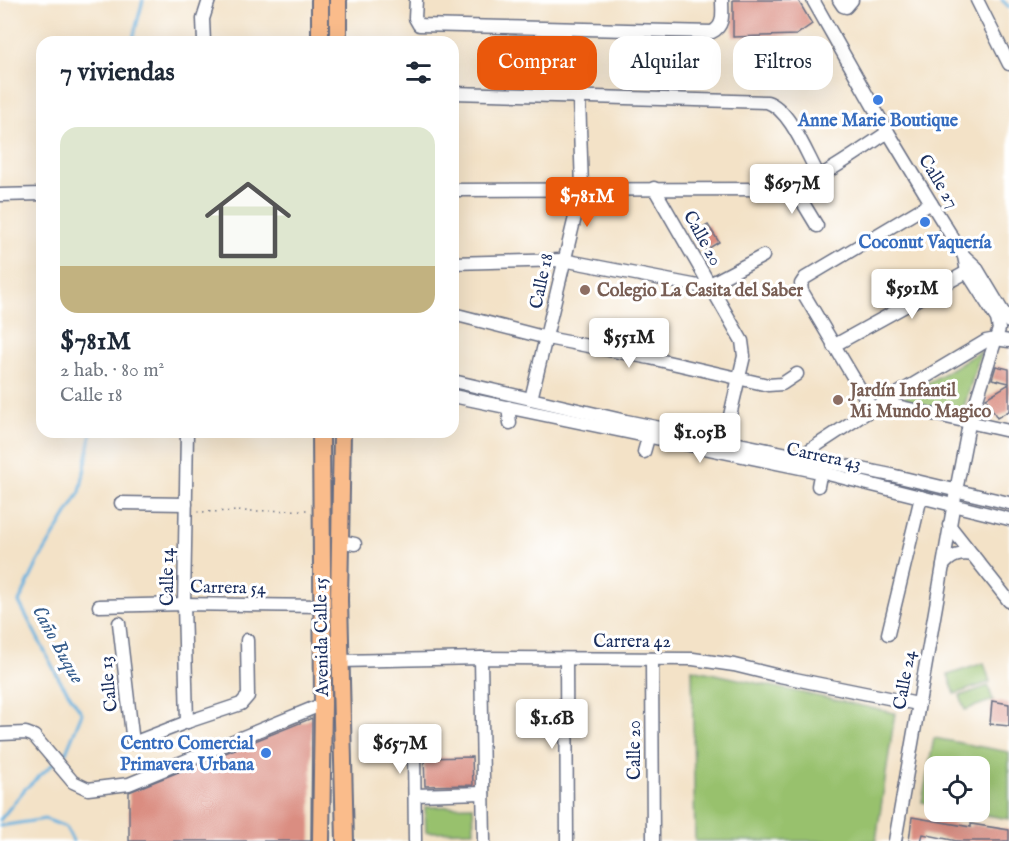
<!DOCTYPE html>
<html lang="es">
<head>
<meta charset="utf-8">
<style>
  :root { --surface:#fff; --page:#f2f2f3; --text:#1f2937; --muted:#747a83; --line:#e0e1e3; --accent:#ea580c }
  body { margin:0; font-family:"IM FELL English",serif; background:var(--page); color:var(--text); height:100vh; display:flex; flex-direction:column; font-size:22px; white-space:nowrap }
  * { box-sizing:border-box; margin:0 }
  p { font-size:20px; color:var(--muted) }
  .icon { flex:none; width:33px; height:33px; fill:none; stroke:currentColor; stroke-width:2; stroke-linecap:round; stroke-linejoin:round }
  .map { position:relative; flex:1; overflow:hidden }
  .drawer { position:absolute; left:36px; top:36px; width:423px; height:402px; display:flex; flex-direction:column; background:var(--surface); border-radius:18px; box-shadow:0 6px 24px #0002 }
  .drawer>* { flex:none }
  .guide { position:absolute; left:477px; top:36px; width:441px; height:54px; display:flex; gap:12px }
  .controls { position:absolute; left:924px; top:756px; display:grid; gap:12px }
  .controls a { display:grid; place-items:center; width:66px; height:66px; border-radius:12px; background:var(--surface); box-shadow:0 6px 24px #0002; font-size:30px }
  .price { position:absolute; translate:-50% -51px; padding:0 14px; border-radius:6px; background:#fff; color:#222; font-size:20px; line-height:39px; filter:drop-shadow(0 2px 3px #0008) }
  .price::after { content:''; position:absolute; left:50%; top:36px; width:18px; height:14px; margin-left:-9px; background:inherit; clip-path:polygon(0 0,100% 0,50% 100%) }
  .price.on { background:var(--accent); color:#fff }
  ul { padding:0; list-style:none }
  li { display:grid; align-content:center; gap:12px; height:318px; padding:0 24px }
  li+li { border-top:2px solid var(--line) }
  li span { display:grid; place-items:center; height:186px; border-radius:18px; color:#555 }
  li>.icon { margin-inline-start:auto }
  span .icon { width:108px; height:108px; fill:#fffc; stroke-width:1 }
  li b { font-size:26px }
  h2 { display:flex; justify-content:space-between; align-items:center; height:72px; padding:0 24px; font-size:26px }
  .tag { padding:0 21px; border-radius:18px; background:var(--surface); box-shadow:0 6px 24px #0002; font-size:21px; line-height:54px }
  .tag.on { background:var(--accent); color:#fff }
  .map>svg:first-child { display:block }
</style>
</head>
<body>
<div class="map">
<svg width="1009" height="841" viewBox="0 0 1009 841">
  <rect width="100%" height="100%" fill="#fff"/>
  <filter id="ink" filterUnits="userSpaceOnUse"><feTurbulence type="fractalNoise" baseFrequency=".0167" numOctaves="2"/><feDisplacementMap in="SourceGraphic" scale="12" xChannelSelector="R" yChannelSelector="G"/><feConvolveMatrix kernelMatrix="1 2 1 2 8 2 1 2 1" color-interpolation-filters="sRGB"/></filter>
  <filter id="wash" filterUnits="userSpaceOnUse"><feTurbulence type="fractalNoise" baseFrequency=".008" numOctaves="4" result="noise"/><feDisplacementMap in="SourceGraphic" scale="24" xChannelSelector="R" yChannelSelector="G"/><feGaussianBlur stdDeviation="1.35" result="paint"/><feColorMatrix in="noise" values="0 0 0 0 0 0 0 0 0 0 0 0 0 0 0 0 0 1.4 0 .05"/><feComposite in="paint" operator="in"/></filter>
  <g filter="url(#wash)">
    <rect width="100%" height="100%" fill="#f3e2c7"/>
    <g fill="#98c16d" stroke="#5a7866" stroke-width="1.5">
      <polygon points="981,351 960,420 896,402"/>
      <polygon points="984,663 990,682 955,694 948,675"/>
      <polygon points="692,669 895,713 876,841 695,841"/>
      <polygon points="988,686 993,700 965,710 960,696"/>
      <polygon points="934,738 1009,752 1009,819 970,812 980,812 980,766 934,766 934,805 922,802"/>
      <polygon points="473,806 474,831 426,832 425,807"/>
    </g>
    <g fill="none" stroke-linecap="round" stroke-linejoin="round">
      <g stroke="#66b1df" stroke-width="3">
        <polyline points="1002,0 1009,7"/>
        <polyline points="132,42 143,0"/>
        <polyline points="59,758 66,752 82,713 59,679 19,602 38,562 80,492 92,432"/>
        <polyline points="0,820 25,789 54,763"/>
        <polyline points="0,826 45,819 66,827 73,841"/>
      </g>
    </g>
    <g id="blocks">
      <g fill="#da8d81">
        <polygon points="733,0 798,0 812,24 796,35 733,37"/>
        <polygon points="708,225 719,242 706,250 695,233"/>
        <polygon points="996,366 1009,369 1009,383 992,379"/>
        <polygon points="1009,384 1009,411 997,418 986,398"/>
        <polygon points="992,701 1009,704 1009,726 990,724"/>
        <polygon points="312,718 311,841 129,841 129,792"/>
        <polygon points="472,757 473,785 425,786 424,758"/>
        <polygon points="912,817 971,827 971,824 1009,830 1009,841 957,841 923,834 921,841 909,841"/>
      </g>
    </g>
  </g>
  <g filter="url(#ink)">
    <use href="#blocks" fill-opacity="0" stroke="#676e83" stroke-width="1.5"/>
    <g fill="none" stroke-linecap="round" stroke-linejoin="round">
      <g stroke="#676e83" stroke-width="15">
        <g id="minor">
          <path d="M416 0 415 18 419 25 712 32C725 26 722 12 722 0"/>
          <polyline points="813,0 882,122 931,203 964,256 976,267 1009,322"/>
          <polyline points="839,0 843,6 846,7 852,0"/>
          <polyline points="977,0 1009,64"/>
          <polyline points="204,42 203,19 209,0"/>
          <path d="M453 93 767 102C790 109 807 155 819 176"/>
          <polyline points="654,188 742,341 744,356 724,441"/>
          <polyline points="794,188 817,226"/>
          <path d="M453 190 788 189C813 185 865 147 888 132"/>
          <polyline points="0,195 42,194"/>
          <polyline points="453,263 563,260 698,286 708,285 763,256"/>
          <polyline points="453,314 547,338 650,358 768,385 782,384 797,374"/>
          <polyline points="833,346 974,268"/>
          <polyline points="453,381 626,421 891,475 1009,503"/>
          <polyline points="453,396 820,472 1009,519"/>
          <polyline points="531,399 582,188 579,97"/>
          <polyline points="883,403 1009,431"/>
          <polyline points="508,407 510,423"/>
          <polyline points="872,409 802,291 801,284 805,278 931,203"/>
          <polyline points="187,432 184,604 187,722"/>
          <polyline points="644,452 650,431"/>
          <polyline points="799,457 872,409 986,341 996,339 1009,341"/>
          <polyline points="818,486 822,465"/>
          <polyline points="121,503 186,504"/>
          <polyline points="949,525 1009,601"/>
          <polyline points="340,541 355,544"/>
          <path d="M943 566C951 555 960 553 973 555"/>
          <polyline points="99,606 184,604 321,606"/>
          <polyline points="119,623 133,743 187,722 241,704 248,696 247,640"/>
          <polyline points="888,634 921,497"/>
          <polyline points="481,658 484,841"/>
          <polyline points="566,659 567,841"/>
          <polyline points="652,659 653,841"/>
          <polyline points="340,661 481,658 693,659 734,665 775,675 918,704"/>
          <polyline points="0,734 26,733 34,736 73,782 88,789 129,784 323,704"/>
          <polyline points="415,795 483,793"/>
          <polyline points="415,841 414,750 421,743 427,743"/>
          <polyline points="895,841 956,491 969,424 999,329 997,319 967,272 964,256"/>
        </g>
      </g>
      <g stroke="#676e83" stroke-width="20">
        <g id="major">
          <polyline points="338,0 338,42"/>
          <polyline points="320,42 320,0"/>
          <polyline points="342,432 339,600 345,841"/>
          <polyline points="321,841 323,704 321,432"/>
        </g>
      </g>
      <polyline stroke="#676e83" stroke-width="1.5" stroke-dasharray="1.5 4.5" stroke-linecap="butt" points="197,512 307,510"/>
      <use href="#minor" stroke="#fff" stroke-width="12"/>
      <use href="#major" stroke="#fabc8b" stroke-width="16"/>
    </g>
  </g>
  <g fill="#3f7fe0" stroke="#fff" stroke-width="2">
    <circle cx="878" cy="100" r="6"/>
    <circle cx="925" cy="222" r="6"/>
    <circle cx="266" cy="753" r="6"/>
  </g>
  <g fill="#8d6e63" stroke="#fff" stroke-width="2">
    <circle cx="585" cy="290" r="6"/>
    <circle cx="838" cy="400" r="6"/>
  </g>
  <g text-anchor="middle" stroke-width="6" stroke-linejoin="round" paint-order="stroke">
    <g font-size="18" font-weight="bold" fill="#366cbe" stroke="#fff">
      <text x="878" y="126">Anne Marie Boutique</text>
      <text x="925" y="248">Coconut Vaquería</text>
      <text x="254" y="749" text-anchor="end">Centro Comercial<tspan x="254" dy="21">Primavera Urbana</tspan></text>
    </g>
    <g font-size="18" fill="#1b2f5e" stroke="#fff">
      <text transform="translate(939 181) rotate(58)" y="6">Calle 27</text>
      <text transform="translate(703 238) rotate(61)" y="6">Calle 20</text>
      <text transform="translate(541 281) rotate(-78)" y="6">Calle 18</text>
      <text transform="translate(824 456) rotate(12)" y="6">Carrera 43</text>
      <text transform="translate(167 577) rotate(-90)" y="6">Calle 14</text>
      <text transform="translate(228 587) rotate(1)" y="6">Carrera 54</text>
      <text transform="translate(321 637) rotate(-91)" y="6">Avenida Calle 15</text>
      <text x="632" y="647">Carrera 42</text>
      <text transform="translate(904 680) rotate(-80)" y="6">Calle 24</text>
      <text transform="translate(108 684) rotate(-96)" y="6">Calle 13</text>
      <text transform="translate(634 750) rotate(-90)" y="6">Calle 20</text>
    </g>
    <g font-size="18" font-weight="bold" fill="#785e54" stroke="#fff" text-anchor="start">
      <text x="597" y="296">Colegio La Casita del Saber</text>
      <text x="850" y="396">Jardín Infantil<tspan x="850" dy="21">Mi Mundo Magico</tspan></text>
    </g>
    <g font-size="20" font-style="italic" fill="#355c8b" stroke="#fff">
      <text transform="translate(59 644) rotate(61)" y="7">Caño Buque</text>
    </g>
  </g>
</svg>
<div class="controls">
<a><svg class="icon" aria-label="locate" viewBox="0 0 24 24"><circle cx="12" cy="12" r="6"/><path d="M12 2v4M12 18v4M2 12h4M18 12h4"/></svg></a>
</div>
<b class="price" style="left:792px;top:215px">$697M</b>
<b class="price on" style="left:587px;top:228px">$781M</b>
<b class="price" style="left:912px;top:320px">$591M</b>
<b class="price" style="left:629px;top:369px">$551M</b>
<b class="price" style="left:700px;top:464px">$1.05B</b>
<b class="price" style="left:552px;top:750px">$1.6B</b>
<b class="price" style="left:400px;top:775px">$657M</b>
<div class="guide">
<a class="tag on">Comprar</a>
<a class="tag">Alquilar</a>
<a class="tag">Filtros</a>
</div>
<section class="drawer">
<h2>7 viviendas<svg class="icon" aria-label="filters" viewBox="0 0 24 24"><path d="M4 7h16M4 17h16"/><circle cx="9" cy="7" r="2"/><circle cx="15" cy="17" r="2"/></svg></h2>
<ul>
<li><span style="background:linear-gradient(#dfe7d0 75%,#c2b280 0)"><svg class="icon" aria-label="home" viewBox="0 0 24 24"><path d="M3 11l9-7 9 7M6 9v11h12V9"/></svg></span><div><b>$781M</b><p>2 hab. · 80 m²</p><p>Calle 18</p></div></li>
</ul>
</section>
</div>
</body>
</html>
